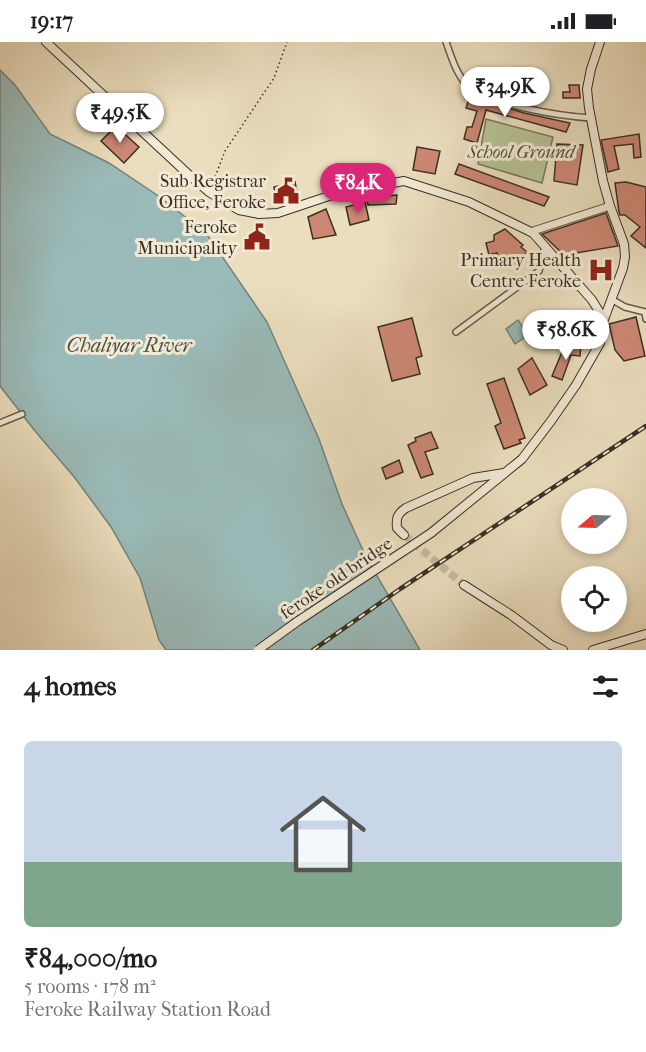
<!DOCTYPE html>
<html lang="en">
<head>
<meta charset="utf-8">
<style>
  :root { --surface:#fff; --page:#f6f6f6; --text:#202124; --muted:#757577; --accent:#db2777 }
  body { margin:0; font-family:"IM FELL French Canon",serif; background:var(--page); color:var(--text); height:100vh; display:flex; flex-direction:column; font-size:22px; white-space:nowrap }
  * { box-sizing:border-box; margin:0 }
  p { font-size:20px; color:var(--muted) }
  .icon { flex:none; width:33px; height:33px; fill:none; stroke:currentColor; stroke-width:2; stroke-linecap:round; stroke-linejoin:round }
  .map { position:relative; height:608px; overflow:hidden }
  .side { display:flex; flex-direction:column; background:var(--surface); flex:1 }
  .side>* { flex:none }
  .needle { width:39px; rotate:251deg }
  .tools { position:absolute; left:561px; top:446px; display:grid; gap:12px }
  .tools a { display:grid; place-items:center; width:66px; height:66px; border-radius:50%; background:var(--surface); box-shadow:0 3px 9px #0003; font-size:30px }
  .price { position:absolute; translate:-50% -51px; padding:0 14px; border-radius:21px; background:#fff; color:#222; font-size:20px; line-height:39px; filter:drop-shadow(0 2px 3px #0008) }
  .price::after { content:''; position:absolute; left:50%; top:36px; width:18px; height:14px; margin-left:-9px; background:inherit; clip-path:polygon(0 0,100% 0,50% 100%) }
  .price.on { background:var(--accent); color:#fff }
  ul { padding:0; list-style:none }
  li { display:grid; align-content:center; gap:12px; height:318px; padding:0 24px }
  li span { display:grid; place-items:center; height:186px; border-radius:9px; color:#555 }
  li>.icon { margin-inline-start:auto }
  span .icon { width:108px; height:108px; fill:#fffc; stroke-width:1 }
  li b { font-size:26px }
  h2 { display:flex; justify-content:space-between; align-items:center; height:72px; padding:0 24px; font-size:26px }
  .status { display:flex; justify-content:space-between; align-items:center; height:42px; padding:0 30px; background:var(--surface); direction:ltr }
  .status svg { height:16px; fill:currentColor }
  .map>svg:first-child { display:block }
</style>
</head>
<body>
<div class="status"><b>19:17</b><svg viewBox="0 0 49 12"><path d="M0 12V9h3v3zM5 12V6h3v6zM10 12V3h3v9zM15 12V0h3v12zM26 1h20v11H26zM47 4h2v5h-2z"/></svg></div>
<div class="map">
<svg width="646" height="608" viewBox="0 0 646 608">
  <rect width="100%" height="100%" fill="#ebdebe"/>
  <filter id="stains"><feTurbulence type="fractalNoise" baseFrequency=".00333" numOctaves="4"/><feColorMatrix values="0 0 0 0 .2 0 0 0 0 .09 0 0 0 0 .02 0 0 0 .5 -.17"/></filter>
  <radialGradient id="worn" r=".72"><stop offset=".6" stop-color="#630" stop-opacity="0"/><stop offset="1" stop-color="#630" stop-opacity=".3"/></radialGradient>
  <polygon fill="#b5c293" stroke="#77795b" stroke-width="1.5" points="486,77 553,95 542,141 478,122"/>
  <g fill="#9abbb9" stroke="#73837d" stroke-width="1.5">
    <polygon points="0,28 15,43 50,92 109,121 157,153 206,191 267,280 319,397 342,462 366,515 420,608 166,608 159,598 140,536 111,485 75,436 35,389 0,344"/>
    <polygon points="518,278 528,293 515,302 506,287"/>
  </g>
  <g fill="#cd8874" stroke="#393023" stroke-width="1.5">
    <polygon points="569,43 579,43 580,56 563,56 563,50 570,50"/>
    <polygon points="469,57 489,60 524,71 570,81 566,90 486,68 477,101 464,97 467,85 472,85 477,69 466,66"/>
    <polygon points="116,84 139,105 124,121 101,99"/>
    <polygon points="639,92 641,115 634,116 633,102 614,104 619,127 608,130 601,98"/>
    <polygon points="557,102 583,103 577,143 554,139"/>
    <polygon points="417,105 440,109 435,132 413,128"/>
    <polygon points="459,122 549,155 544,164 455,132"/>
    <polygon points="295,140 298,156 285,158 284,153 276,155 274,145"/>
    <polygon points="626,140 646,145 646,206 631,194 640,185 625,173 620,173 619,170 615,141"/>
    <polygon points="397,153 396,162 368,163 366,155"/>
    <polygon points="365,160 369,178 350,183 346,165"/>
    <polygon points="326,167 336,193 313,197 308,175"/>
    <polygon points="606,171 618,204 564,213 542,192"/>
    <polygon points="505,187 523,203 521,205 527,210 514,224 508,221 501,224 497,211 489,213 486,201 494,199 494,193"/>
    <polygon points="636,275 645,314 624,319 615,308 609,282"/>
    <polygon points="412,276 422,314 416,316 420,332 392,339 378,285"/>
    <polygon points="571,301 581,302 580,314 571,313 562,338 552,334 562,310 570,310"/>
    <polygon points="532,316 547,343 530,353 518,327"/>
    <polygon points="504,336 525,396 519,398 521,401 504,407 495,384 501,381 487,342"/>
    <polygon points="431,390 438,406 425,410 433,432 421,436 408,403 416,399 415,396"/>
    <polygon points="399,418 403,430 386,437 382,426"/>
  </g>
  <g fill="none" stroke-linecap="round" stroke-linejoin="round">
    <polyline stroke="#c7bb9f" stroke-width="8" stroke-dasharray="8 4" stroke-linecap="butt" points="404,493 464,543"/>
    <g stroke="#665c4a" stroke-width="8">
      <g id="minor">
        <path d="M446 0C451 14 456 31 466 42 488 63 560 74 591 76"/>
        <polyline points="611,257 625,265 645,270 646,277"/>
        <polyline points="456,290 539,229 545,204"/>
        <polyline points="0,381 22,372"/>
      </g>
    </g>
    <g stroke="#665c4a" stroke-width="9">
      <polyline id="tertiary" points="530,190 610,164"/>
    </g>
    <g stroke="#393023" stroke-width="10">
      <g id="secondary">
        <polyline points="46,0 188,132 209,150 239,168 259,172 278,171 341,150 404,139 469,160 533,191 592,258 600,271 600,301 576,343 551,379 522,417 431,491"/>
        <polyline points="600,0 591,27 587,47 589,66 603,139 610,164 624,202 625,215 623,226 603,280"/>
        <path d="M404 493 397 486C396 476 397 472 406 466L473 436 504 431"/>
        <polyline points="464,543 511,573 551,603 563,608"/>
        <polyline points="593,608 646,592"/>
      </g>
    </g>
    <polyline stroke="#393023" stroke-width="1.5" stroke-dasharray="1.5 3" stroke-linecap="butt" points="212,143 225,109 274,36 287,0"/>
    <use href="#minor" stroke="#f2ead5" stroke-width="5"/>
    <use href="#tertiary" stroke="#f2ead5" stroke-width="7"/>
    <use href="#secondary" stroke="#f2ead5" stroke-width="8"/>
    <g stroke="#393023" stroke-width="4.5">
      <polyline id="rail" points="313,608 400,547 646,384"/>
    </g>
    <use href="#rail" stroke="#f2ead5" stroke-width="2" stroke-dasharray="7" stroke-linecap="butt"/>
    <g stroke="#393023" stroke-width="10" stroke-linecap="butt">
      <polyline id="secondary-bridge" points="258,608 298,579 431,491"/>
    </g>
    <use href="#secondary-bridge" stroke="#f2ead5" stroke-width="8"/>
  </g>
  <defs>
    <g id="civic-bare" transform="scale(2.07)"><path d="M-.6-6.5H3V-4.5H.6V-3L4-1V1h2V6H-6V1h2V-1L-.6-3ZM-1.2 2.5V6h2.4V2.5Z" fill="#8f2418" stroke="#f2ead5" stroke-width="2.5" paint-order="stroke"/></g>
    <g id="hospital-bare" transform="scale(2.07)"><path d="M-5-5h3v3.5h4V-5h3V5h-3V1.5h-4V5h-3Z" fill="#8f2418" stroke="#f2ead5" stroke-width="2.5" paint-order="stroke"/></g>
  </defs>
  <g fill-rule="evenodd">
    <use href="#civic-bare" x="286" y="149"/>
    <use href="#civic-bare" x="257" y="195"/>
    <use href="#hospital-bare" x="601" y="228"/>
  </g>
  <g text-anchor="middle" stroke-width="6" stroke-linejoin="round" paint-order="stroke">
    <g font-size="18" font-style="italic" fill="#524d39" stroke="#f2ead5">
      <text x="521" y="116">School Ground</text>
    </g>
    <g font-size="18" fill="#393023" stroke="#f2ead5" text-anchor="end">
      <text x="266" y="145">Sub Registrar<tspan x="266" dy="21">Office, Feroke</tspan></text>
      <text x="237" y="191">Feroke<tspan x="237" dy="21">Municipality</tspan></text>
      <text x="581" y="224">Primary Health<tspan x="581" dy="21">Centre Feroke</tspan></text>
    </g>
    <g font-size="18" fill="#393023" stroke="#f2ead5">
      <text transform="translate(336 536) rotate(-34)" y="6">feroke old bridge</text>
    </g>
    <g font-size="20" font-style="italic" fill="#515348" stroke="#f2ead5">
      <text x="129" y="310">Chaliyar River</text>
    </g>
  </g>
  <rect width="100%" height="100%" filter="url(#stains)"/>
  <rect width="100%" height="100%" fill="url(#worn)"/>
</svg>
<div class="tools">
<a><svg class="needle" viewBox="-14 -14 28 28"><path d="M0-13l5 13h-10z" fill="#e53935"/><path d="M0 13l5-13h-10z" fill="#757577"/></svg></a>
<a><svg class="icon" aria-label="locate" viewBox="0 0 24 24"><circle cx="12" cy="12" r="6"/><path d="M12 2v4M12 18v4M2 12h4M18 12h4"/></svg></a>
</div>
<b class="price" style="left:505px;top:76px">₹34.9K</b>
<b class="price" style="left:120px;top:102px">₹49.5K</b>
<b class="price on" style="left:358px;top:172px">₹84K</b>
<b class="price" style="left:566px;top:319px">₹58.6K</b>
</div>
<section class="side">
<h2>4 homes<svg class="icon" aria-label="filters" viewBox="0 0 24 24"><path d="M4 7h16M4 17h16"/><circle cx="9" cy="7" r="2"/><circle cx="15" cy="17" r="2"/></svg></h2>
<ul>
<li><span style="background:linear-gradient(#c9d6e8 65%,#7fa58c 0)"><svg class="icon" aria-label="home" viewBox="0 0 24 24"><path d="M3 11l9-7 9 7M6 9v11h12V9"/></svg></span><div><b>₹84,000/mo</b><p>5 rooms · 178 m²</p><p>Feroke Railway Station Road</p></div></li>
</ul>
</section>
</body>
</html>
